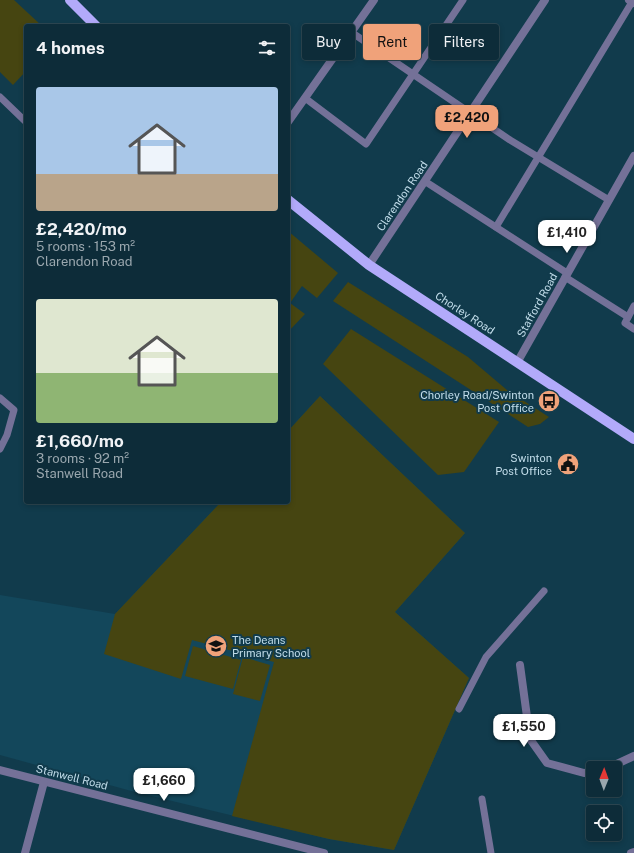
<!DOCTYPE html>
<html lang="en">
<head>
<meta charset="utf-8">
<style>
  :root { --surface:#0d2c39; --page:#1b3844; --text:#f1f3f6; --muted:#9aa7ae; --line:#2d4853; --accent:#f0a27a }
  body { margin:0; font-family:"Public Sans",sans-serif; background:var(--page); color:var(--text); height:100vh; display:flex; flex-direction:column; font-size:15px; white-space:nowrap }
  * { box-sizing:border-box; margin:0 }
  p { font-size:13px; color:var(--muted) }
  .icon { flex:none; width:22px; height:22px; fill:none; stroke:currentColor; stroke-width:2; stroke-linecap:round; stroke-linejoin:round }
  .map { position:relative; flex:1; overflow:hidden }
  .panel { position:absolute; left:24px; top:24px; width:266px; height:480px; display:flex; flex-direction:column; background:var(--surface); border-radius:4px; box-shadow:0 2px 6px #0003,0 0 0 1px var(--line) }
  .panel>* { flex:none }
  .banner { position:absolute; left:302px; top:24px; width:272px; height:36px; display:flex; gap:8px }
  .needle { width:26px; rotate:1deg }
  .tools { position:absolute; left:586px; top:761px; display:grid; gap:8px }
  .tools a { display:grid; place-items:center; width:36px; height:36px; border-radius:4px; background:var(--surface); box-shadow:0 2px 6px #0003,0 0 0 1px var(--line); font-size:20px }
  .price { position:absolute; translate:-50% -34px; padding:0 9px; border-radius:8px; background:#fff; color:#222; font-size:13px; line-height:26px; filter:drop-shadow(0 1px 2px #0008) }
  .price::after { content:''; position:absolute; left:50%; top:24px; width:12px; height:9px; margin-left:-6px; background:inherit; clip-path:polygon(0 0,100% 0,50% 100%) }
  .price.current { background:var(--accent); color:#111 }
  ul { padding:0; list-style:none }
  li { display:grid; align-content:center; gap:8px; height:212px; padding:0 12px }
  li span { display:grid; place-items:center; height:124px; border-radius:4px; color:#555 }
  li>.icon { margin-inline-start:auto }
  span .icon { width:72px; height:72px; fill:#fffc; stroke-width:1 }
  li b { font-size:17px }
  h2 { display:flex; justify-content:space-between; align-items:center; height:48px; padding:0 12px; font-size:17px }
  .tag { padding:0 14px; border-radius:4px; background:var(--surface); box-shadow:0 2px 6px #0003,0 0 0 1px var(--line); font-size:14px; line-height:36px }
  .tag.current { background:var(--accent); color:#111 }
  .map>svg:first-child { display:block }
</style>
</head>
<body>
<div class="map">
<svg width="634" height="853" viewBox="0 0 634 853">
  <rect width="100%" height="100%" fill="#113b4c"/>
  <polygon fill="#13475b" points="320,396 465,533 395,612 469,678 394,850 329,839 135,792 0,755 0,595 115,614 221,502 288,502 288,431"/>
  <g fill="#464511">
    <polygon points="0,0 14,0 42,26 26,26 26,71 13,85 0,72"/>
    <polygon points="288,231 338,273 317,298 302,286 290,303 305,314 288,332"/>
    <polygon points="348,282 468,357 507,390 549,417 540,424 528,427 333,301"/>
    <polygon points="351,329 499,422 464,472 438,475 323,364"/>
    <polygon points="320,396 465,533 395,612 469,678 394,850 329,839 232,816 274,662 192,640 181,679 104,654 115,614 221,502 288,502 288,431"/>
    <polygon points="193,646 241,660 233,689 185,676"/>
    <polygon points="243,657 270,665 260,701 233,694"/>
  </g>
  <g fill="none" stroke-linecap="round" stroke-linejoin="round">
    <g stroke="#747198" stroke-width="7">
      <polyline points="351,32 510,140 609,200"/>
      <polyline points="0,97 26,122"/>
      <polyline points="305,98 366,144 463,0"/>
      <polyline points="426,182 567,273"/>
      <polyline points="496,227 632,2"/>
      <polyline points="565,277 628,317"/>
      <polyline points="634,306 625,323 634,329"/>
      <polyline points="0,398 14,410 7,435 0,449"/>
      <polyline points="459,709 486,657 544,591"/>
      <polyline points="482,799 491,853"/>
    </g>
    <g stroke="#747198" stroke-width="8">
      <polyline points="629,0 634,3"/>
      <polyline points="288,122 374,0"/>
      <polyline points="369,265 545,0"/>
      <polyline points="518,361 634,156"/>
      <polyline points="520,665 530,739 547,763 584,773 593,772"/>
      <polyline points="608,768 634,756"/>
      <polyline points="0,770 324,853"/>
      <polyline points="25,853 44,782"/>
      <polyline points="631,853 634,852"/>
    </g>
    <g stroke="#b2aafa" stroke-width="10">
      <polyline points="70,0 96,26"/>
      <polyline points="288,200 369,265 634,439"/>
    </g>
  </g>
  <defs>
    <g id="bus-disc" transform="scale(1.15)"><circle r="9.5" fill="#f0a27a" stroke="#113b4c"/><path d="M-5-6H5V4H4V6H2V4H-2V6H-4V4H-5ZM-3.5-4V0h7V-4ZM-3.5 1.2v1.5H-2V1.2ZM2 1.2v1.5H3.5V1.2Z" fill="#111"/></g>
    <g id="civic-disc" transform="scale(1.15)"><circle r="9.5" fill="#f0a27a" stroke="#113b4c"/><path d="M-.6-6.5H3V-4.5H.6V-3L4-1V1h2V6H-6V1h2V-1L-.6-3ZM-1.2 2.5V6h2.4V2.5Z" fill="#111"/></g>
    <g id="school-disc" transform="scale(1.15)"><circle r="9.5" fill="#f0a27a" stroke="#113b4c"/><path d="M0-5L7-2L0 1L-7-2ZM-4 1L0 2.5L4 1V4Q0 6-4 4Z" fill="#111"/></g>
  </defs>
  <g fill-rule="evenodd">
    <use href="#bus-disc" x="549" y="401"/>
    <use href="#civic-disc" x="568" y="464"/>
    <use href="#school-disc" x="216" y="646"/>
  </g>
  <g text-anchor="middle" stroke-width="4" stroke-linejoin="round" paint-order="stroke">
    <g font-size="11" fill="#c2ddea" stroke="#113b4c">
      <text transform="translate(402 196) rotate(-56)" y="4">Clarendon Road</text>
      <text transform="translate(537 305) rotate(-61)" y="4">Stafford Road</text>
      <text transform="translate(465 313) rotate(33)" y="4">Chorley Road</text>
      <text transform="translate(72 777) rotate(14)" y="4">Stanwell Road</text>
    </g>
    <g font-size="11" fill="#c2ddea" stroke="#113b4c" text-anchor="end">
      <text x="534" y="399">Chorley Road/Swinton<tspan x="534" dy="13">Post Office</tspan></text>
      <text x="552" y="462">Swinton<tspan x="552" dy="13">Post Office</tspan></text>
      <text x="232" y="644" text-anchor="start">The Deans<tspan x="232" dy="13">Primary School</tspan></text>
    </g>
  </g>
</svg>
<div class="tools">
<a><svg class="needle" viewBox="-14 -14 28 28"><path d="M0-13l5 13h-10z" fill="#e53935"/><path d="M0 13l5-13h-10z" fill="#9aa7ae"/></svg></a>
<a><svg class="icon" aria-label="locate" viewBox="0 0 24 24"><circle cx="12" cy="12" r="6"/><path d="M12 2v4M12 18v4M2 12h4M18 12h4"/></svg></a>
</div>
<b class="price current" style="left:467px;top:139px">£2,420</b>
<b class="price" style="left:567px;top:254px">£1,410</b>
<b class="price" style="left:524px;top:748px">£1,550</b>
<b class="price" style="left:164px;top:802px">£1,660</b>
<div class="banner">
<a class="tag">Buy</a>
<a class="tag current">Rent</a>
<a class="tag">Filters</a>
</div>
<section class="panel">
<h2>4 homes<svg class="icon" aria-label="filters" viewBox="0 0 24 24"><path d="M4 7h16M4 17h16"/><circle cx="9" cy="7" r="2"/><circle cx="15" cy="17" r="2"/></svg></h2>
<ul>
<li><span style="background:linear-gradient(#a9c7e8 70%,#b9a48a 0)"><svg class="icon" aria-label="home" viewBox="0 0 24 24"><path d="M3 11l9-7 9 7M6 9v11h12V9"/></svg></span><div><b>£2,420/mo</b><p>5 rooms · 153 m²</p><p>Clarendon Road</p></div></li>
<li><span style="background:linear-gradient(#dfe7d0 60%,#8fb573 0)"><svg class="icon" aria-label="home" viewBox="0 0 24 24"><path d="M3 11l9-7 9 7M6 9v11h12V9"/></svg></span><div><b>£1,660/mo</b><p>3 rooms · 92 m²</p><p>Stanwell Road</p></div></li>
</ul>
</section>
</div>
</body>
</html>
